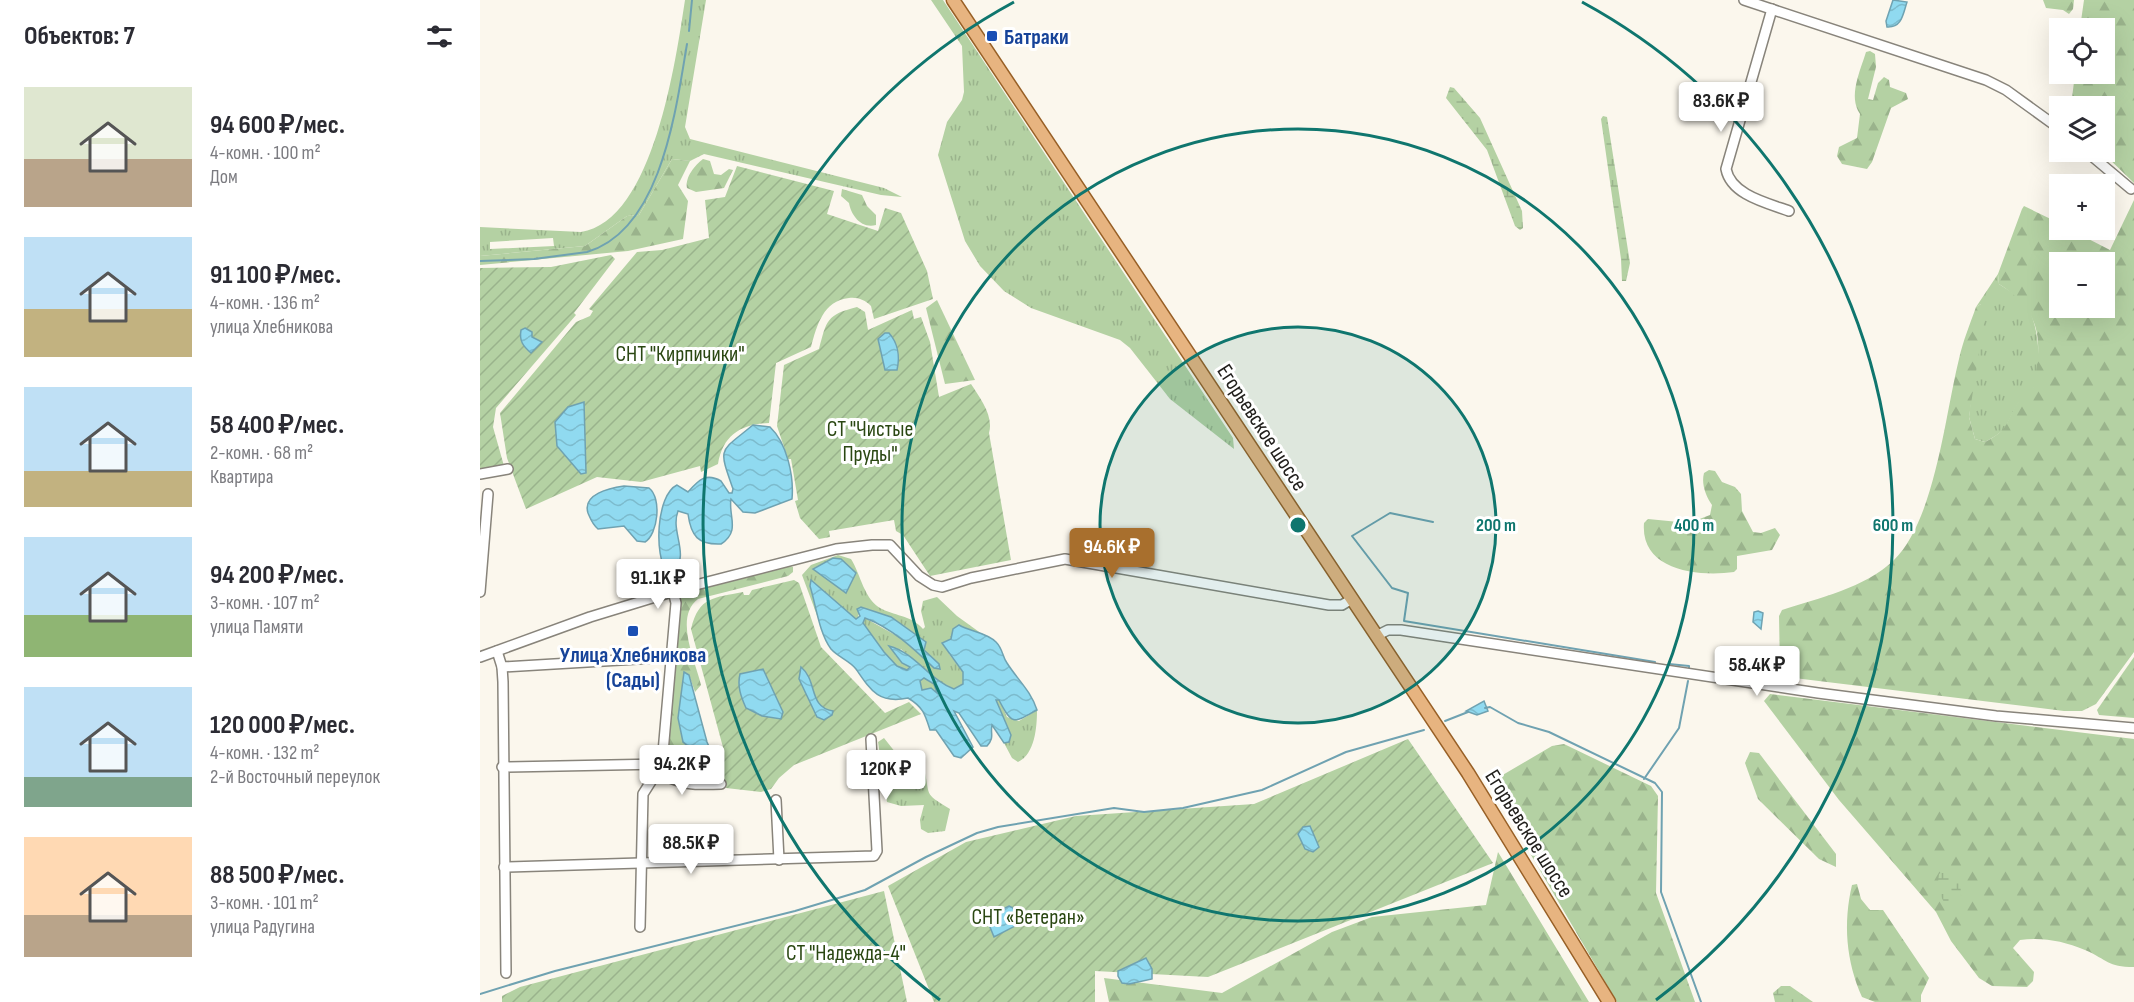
<!DOCTYPE html>
<html lang="ru">
<head>
<meta charset="utf-8">
<style>
  :root { --surface:#fff; --page:#f7f7f7; --text:#2b2b33; --muted:#7c7c81; --accent:#a86f2d }
  body { margin:0; font-family:"Sofia Sans Condensed",sans-serif; background:var(--page); color:var(--text); height:100vh; display:flex; flex-direction:column; font-size:22px; white-space:nowrap }
  * { box-sizing:border-box; margin:0 }
  p { font-size:20px; color:var(--muted) }
  .icon { flex:none; width:33px; height:33px; fill:none; stroke:currentColor; stroke-width:2; stroke-linecap:round; stroke-linejoin:round }
  .map { position:relative; flex:1; overflow:hidden }
  .panel { display:flex; flex-direction:column; background:var(--surface); width:480px }
  .panel>* { flex:none }
  .controls { position:absolute; left:1569px; top:18px; display:grid; gap:12px }
  .controls a { display:grid; place-items:center; width:66px; height:66px; border-radius:0px; background:var(--surface); box-shadow:0 6px 24px #0002; font-size:30px }
  .price { position:absolute; translate:-50% -51px; padding:0 14px; border-radius:6px; background:#fff; color:#222; font-size:20px; line-height:39px; filter:drop-shadow(0 2px 3px #0008) }
  .price::after { content:''; position:absolute; left:50%; top:36px; width:18px; height:14px; margin-left:-9px; background:inherit; clip-path:polygon(0 0,100% 0,50% 100%) }
  .price.on { background:var(--accent); color:#fff }
  ul { padding:0; list-style:none }
  li { display:flex; align-items:center; gap:18px; height:150px; padding:0 24px }
  li span { display:grid; place-items:center; flex:none; width:168px; height:120px; border-radius:0px; color:#555 }
  li>.icon { margin-inline-start:auto }
  span .icon { width:72px; height:72px; fill:#fffc; stroke-width:1 }
  li b { font-size:26px }
  h2 { display:flex; justify-content:space-between; align-items:center; height:72px; padding:0 24px; font-size:26px }
  main { display:flex; flex:1; min-height:0 }
  .map>svg:first-child { display:block }
</style>
</head>
<body>
<main>
<section class="panel">
<h2>Объектов: 7<svg class="icon" aria-label="filters" viewBox="0 0 24 24"><path d="M4 7h16M4 17h16"/><circle cx="9" cy="7" r="2"/><circle cx="15" cy="17" r="2"/></svg></h2>
<ul>
<li><span style="background:linear-gradient(#dfe7d0 60%,#b9a48a 0)"><svg class="icon" aria-label="home" viewBox="0 0 24 24"><path d="M3 11l9-7 9 7M6 9v11h12V9"/></svg></span><div><b>94 600 ₽/мес.</b><p>4-комн. · 100 m²</p><p>Дом</p></div></li>
<li><span style="background:linear-gradient(#bfe0f5 60%,#c2b280 0)"><svg class="icon" aria-label="home" viewBox="0 0 24 24"><path d="M3 11l9-7 9 7M6 9v11h12V9"/></svg></span><div><b>91 100 ₽/мес.</b><p>4-комн. · 136 m²</p><p>улица Хлебникова</p></div></li>
<li><span style="background:linear-gradient(#bfe0f5 70%,#c2b280 0)"><svg class="icon" aria-label="home" viewBox="0 0 24 24"><path d="M3 11l9-7 9 7M6 9v11h12V9"/></svg></span><div><b>58 400 ₽/мес.</b><p>2-комн. · 68 m²</p><p>Квартира</p></div></li>
<li><span style="background:linear-gradient(#bfe0f5 65%,#8fb573 0)"><svg class="icon" aria-label="home" viewBox="0 0 24 24"><path d="M3 11l9-7 9 7M6 9v11h12V9"/></svg></span><div><b>94 200 ₽/мес.</b><p>3-комн. · 107 m²</p><p>улица Памяти</p></div></li>
<li><span style="background:linear-gradient(#bfe0f5 75%,#7fa58c 0)"><svg class="icon" aria-label="home" viewBox="0 0 24 24"><path d="M3 11l9-7 9 7M6 9v11h12V9"/></svg></span><div><b>120 000 ₽/мес.</b><p>4-комн. · 132 m²</p><p>2-й Восточный переулок</p></div></li>
<li><span style="background:linear-gradient(#ffd9b3 65%,#b9a48a 0)"><svg class="icon" aria-label="home" viewBox="0 0 24 24"><path d="M3 11l9-7 9 7M6 9v11h12V9"/></svg></span><div><b>88 500 ₽/мес.</b><p>3-комн. · 101 m²</p><p>улица Радугина</p></div></li>
</ul>
</section>
<div class="map">
<svg width="1654" height="1002" viewBox="0 0 1654 1002">
  <defs>
    <pattern id="grass-tufts" width="24" height="20" patternUnits="userSpaceOnUse" patternTransform="scale(1.5)"><rect width="24" height="20" fill="#b4d1a3"/><path d="M3 7l-1-3M5 7V3M7 7l1-3M15 17l-1-3M17 17v-4M19 17l1-3" fill="none" stroke="#9ab38c"/></pattern>
    <pattern id="forest-firs" width="22" height="20" patternUnits="userSpaceOnUse" patternTransform="scale(1.5)"><rect width="22" height="20" fill="#b4d1a3"/><path d="M5 1l3.5 6h-7zM16 11l3.5 6h-7z" fill="#9ab38c"/></pattern>
    <pattern id="wetland-marsh" width="20" height="14" patternUnits="userSpaceOnUse" patternTransform="scale(1.5)"><rect width="20" height="14" fill="#b4d1a3"/><path d="M1 5h8M5 5V1M11 12h8M15 12V8" fill="none" stroke="#9ab38c"/></pattern>
    <pattern id="garden-furrows" width="10" height="10" patternUnits="userSpaceOnUse" patternTransform="scale(1.5)"><rect width="10" height="10" fill="#b4d1a3"/><path d="M-1 1l2-2M0 10L10 0M9 11l2-2" fill="none" stroke="#9ab38c"/></pattern>
    <pattern id="water-waves" width="16" height="10" patternUnits="userSpaceOnUse" patternTransform="scale(1.5)"><rect width="16" height="10" fill="#90daf0"/><path d="M0 5q4-4 8 0t8 0" fill="none" stroke="#7cbbcd"/></pattern>
  </defs>
  <rect width="100%" height="100%" fill="#fbf7ed"/>
  <g fill="url(#grass-tufts)" fill-rule="evenodd">
    <path d="M205 0H226L205 127 210 139 404 188 422 197 401 195 224 154 210 161 192 159 159 215 147 216 105 246 0 256V227L101 232C174 221 196 58 205 0ZM73 238 74 246 10 249V242Z"/>
    <polygon points="451,0 463,0 753,438 754,449 690,399 650,348 640,340 551,308 524,291 500,266 485,241 458,155 467,122 482,100 484,92 482,46"/>
    <path d="M1518 274 1519 284C1528 290 1538 296 1545 304 1559 320 1563 370 1553 389 1549 395 1541 398 1537 405 1524 426 1531 428 1505 442L1495 439 1489 417 1501 304 1496 307Z"/>
    <path d="M358 555 371 559C381 575 384 600 402 609 418 617 431 615 443 629L445 627 441 611 443 601 457 597 477 616 502 634 484 628 469 654 483 672V684L474 689 458 683 421 649 415 655 430 666 427 670 417 666 404 652 383 623 385 618 424 640 454 668 449 655 392 612 381 607 377 620 332 581 345 637 322 575 331 565Z"/>
    <polygon points="444,678 454,684 457,693 451,688 442,690 440,681"/>
    <path d="M515 700H519L527 717 539 721 557 710C557 727 555 754 538 762L532 758 524 743 529 742 531 735Z"/>
    <path d="M404 738 427 767 436 772 444 769C451 796 442 792 470 809L465 831 448 833 441 829 440 820 444 805 421 806 407 802 398 742Z"/>
    <polygon points="189,760 213,762 211,777 188,770"/>
  </g>
  <g fill="url(#forest-firs)" fill-rule="evenodd">
    <polygon points="1563,0 1594,0 1593,9 1589,14 1583,10 1566,8"/>
    <polygon points="1604,0 1654,0 1654,183 1622,152 1624,152 1624,106 1591,106 1595,74 1624,74 1624,28 1600,28"/>
    <path d="M1390 51 1395 54 1396 67 1388 99 1393 100 1398 83 1404 77 1409 80 1410 87 1426 93 1428 99 1411 108 1392 162 1387 169 1362 164 1357 156 1359 147 1377 138 1380 114C1368 96 1380 72 1386 52Z"/>
    <polygon points="192,159 210,161 198,185 208,201 203,239 148,251 0,265 0,256 105,246 147,216 159,215"/>
    <path d="M223 159 230 161 234 174 241 175 249 169 253 170 244 188 216 192 207 188C205 177 215 165 223 159Z"/>
    <path d="M362 189 382 195 387 206 396 215V225C381 229 371 215 369 203L361 196Z"/>
    <path d="M1654 200V652L1616 704 1602 711H1584L1306 677 1300 670 1299 616 1302 610C1339 598 1385 588 1414 560 1455 520 1465 415 1479 359 1483 341 1490 324 1496 307L1501 304 1506 307 1489 417 1495 439 1505 442C1532 428 1524 422 1539 401 1542 396 1549 393 1553 388 1563 340 1562 312 1519 284L1518 274 1542 209 1544 206 1579 223 1580 230H1591L1630 250ZM1580 262H1624V308H1580Z"/>
    <polygon points="457,300 495,380 465,384 446,308"/>
    <path d="M1229 470 1235 471 1242 482 1255 487 1261 494 1262 511 1273 532 1281 533 1295 528 1300 535 1292 550 1257 556V569L1254 572C1219 577 1160 571 1164 523L1168 519 1209 523 1230 515 1232 505C1226 496 1221 484 1224 473Z"/>
    <path d="M310 566 313 567V572L308 576 218 599C194 617 215 660 221 685L215 692 209 675 198 718 203 742 227 762 233 756 239 772 233 773V782L200 780 188 775V770L211 776 213 763 189 760 187 750 200 597 206 592Z"/>
    <polygon points="1654,657 1654,718 1619,715 1617,710"/>
    <path d="M1290 694 1654 739V967C1627 967 1628 960 1605 950 1583 941 1563 937 1540 940L1533 948 1554 972 1553 981 1547 987 1512 986 1499 978 1471 941 1456 912 1359 800 1284 701Z"/>
    <polygon points="1084,744 1171,786 1178,796 1176,893 1215,1002 1137,1002 1009,783 1072,746"/>
    <polygon points="1270,752 1279,753 1356,854 1356,867 1339,859 1278,799 1265,763"/>
    <polygon points="1018,852 1109,1002 629,1002 624,978 742,993 852,932 892,917 1006,905"/>
    <path d="M1377 884 1381 899 1390 910H1403L1449 978 1441 995V1002H1395L1382 997C1366 961 1363 923 1372 885Z"/>
  </g>
  <g fill="url(#wetland-marsh)">
    <polygon points="970,87 974,88 1000,118 1042,211 1043,228 1040,230 1035,226 1007,150 966,98"/>
    <polygon points="1123,116 1127,117 1150,263 1146,281 1142,281 1141,259 1121,119"/>
    <path d="M1465 870C1480 873 1481 885 1481 899L1478 903 1466 905C1458 893 1457 887 1459 874Z"/>
    <polygon points="1301,986 1310,986 1333,1002 1295,1002 1293,993"/>
  </g>
  <g fill="url(#garden-furrows)">
    <path d="M257 166 354 191 347 214 398 231 405 208 421 213 447 271 453 299 394 319 391 306C385 300 378 297 369 298 343 301 337 325 331 347L296 363 289 423C261 424 243 435 238 464L221 472 220 466 161 482 117 477 46 509 27 458 20 413 96 322 110 316 113 311 109 309 157 252 182 250 229 238 225 200 245 197Z"/>
    <polygon points="131,255 135,259 94,313 96,315 16,408 13,427 24,466 0,470 0,268 71,267"/>
    <path d="M377 307 385 312 388 330 432 310 434 319 441 317 450 342 459 397 491 384C500 398 514 416 509 433L531 560 450 576 423 535 416 531 414 520 349 531 350 537 339 539 320 518 315 501 318 500 311 459H308L297 426 304 365 339 349C347 320 346 315 377 307Z"/>
    <path d="M314 580 319 583 341 647 405 713 429 702 441 714 314 765 299 778 291 789 281 792 246 788 238 758 242 757 244 751 211 629C219 596 234 598 263 592L264 595H269L272 590Z"/>
    <polygon points="928,739 1013,863 728,977 615,971 615,1002 454,1002 408,886 486,842 596,816 774,804"/>
    <polygon points="404,891 427,1002 22,1002 22,996 40,987"/>
  </g>
  <g fill="url(#water-waves)" stroke="#6fa2b1" stroke-width="1.5" fill-rule="evenodd">
    <path d="M1413 0 1427 2C1423 14 1422 28 1407 27L1406 21Z"/>
    <path d="M45 328 52 332V337L62 342 51 353C43 346 39 341 41 330Z"/>
    <path d="M405 333H409C418 343 420 357 417 370H405L398 339Z"/>
    <polygon points="104,402 106,473 101,474 77,446 75,422 88,407"/>
    <path d="M273 425 290 427C307 443 314 476 312 499L275 513 263 512 251 499C248 516 261 531 241 544 218 545 211 536 208 514L198 511C190 532 210 553 194 572H187C174 556 176 495 197 485L208 492C218 481 225 472 241 481L249 493H252L253 489C238 446 239 453 273 425Z"/>
    <path d="M144 486 169 488C182 498 178 534 165 542L157 541 144 526 118 529C112 524 111 520 108 513 102 494 130 488 144 486Z"/>
    <polygon points="353,558 361,559 376,573 366,593 333,569"/>
    <path d="M331 580 376 619 380 616 377 609 381 607 411 617 446 642 444 650 459 664 460 669 454 668C434 649 412 628 385 618L383 623 404 652 417 666 427 670 430 667 422 663 409 646C436 653 449 680 474 689L483 684V672L462 643 471 639 473 629 479 625C491 632 506 632 516 642 523 649 522 656 527 663 537 679 551 691 557 710 534 723 532 726 519 700H516L531 735 529 742 524 743 512 725C510 734 515 737 507 746H501L479 713 474 711 493 747 481 758 474 756 456 730H450C445 714 443 707 428 698 399 704 391 691 376 669 370 661 358 657 351 649 339 633 336 605 330 586ZM444 678 454 684 457 693 451 688 442 690 440 681Z"/>
    <polygon points="1278,611 1283,613 1281,629 1273,622 1274,612"/>
    <path d="M321 667C338 681 328 707 353 711L352 715 344 720 337 717 319 679Z"/>
    <path d="M283 669 303 712 301 719 282 716 266 708C261 697 257 686 260 674Z"/>
    <polygon points="204,672 209,675 227,742 233,756 227,762 203,742 198,718"/>
    <polygon points="1004,701 1008,711 997,715 986,711"/>
    <polygon points="830,826 839,847 833,852 825,849 818,834 823,827"/>
    <polygon points="529,906 533,908 539,924 514,937 506,917"/>
    <polygon points="666,958 672,969 672,979 649,984 642,983 638,976 638,971"/>
  </g>
  <g fill="none" stroke-linecap="round" stroke-linejoin="round">
    <g stroke="#6fa2b1" stroke-width="2">
      <polyline points="209,31 212,0"/>
      <path d="M0 261 54 259 107 252C182 230 196 108 207 44"/>
      <polyline points="953,522 910,513 872,536 912,588 928,593 924,621 1175,662"/>
      <polyline points="1189,664 1209,666 1209,668"/>
      <polyline points="1005,708 1010,707 1038,723 1069,732 1175,783 1182,792 1181,892 1221,1002"/>
      <polyline points="965,721 988,712"/>
      <polyline points="1164,779 1199,728 1208,681"/>
      <polyline points="0,994 75,971 315,911 385,890 446,857 497,833 518,827 634,808 664,812 703,808 782,790 866,752 944,730"/>
    </g>
    <g stroke="#88847b" stroke-width="12">
      <g id="minor">
        <polyline points="1264,0 1506,80 1526,90 1580,129"/>
        <path d="M1292 9 1246 169C1251 195 1287 203 1309 211"/>
        <polyline points="1607,152 1651,189"/>
        <polyline points="0,474 28,469"/>
        <polyline points="0,592 8,494"/>
        <polyline points="896,636 908,630 921,630 1338,693 1516,716 1654,728"/>
        <polyline points="17,651 22,667 23,682 26,973"/>
        <polyline points="0,657 110,617 208,587 356,549 392,545 410,545 439,576 453,585 462,587 491,578 585,559 849,605 862,605 872,599"/>
        <polyline points="22,667 191,657"/>
        <polyline points="22,767 182,764"/>
        <path d="M177 769C196 786 218 785 241 784"/>
        <polyline points="296,800 299,860"/>
        <polyline points="24,867 394,856 397,851 391,739"/>
        <polyline points="160,927 163,794 182,764 196,603 193,591"/>
      </g>
    </g>
    <g stroke="#986026" stroke-width="15">
      <polyline id="major" points="473,0 988,773 1129,1002"/>
    </g>
    <use href="#minor" stroke="#fff" stroke-width="9"/>
    <use href="#major" stroke="#e7b480" stroke-width="12"/>
  </g>
  <circle cx="818" cy="525" r="198" fill="#0f766e" fill-opacity=".12"/>
  <g fill="none" stroke="#0f766e" stroke-width="3">
    <circle cx="818" cy="525" r="198"/>
    <circle cx="818" cy="525" r="396"/>
    <path d="M460 1000A595 595 0 0 1 534 2M1102 2A595 595 0 0 1 1176 1000"/>
  </g>
  <g fill="#1a4fb4" stroke="#fff" stroke-width="2">
    <rect x="506" y="30" width="12" height="12" rx="3"/>
    <rect x="147" y="625" width="12" height="12" rx="3"/>
  </g>
  <g text-anchor="middle" stroke-width="6" stroke-linejoin="round" paint-order="stroke">
    <g font-size="22" font-weight="bold" fill="#164399" stroke="#fff" text-anchor="start">
      <text x="524" y="44">Батраки</text>
      <text x="153" y="662" text-anchor="middle">Улица Хлебникова<tspan x="153" dy="25">(Сады)</tspan></text>
    </g>
    <g font-size="22" fill="#2a4712" stroke="#fff">
      <text x="200" y="361">СНТ "Кирпичики"</text>
      <text x="390" y="436">СТ "Чистые<tspan x="390" dy="25">Пруды"</tspan></text>
      <text x="548" y="924">СНТ «Ветеран»</text>
      <text x="366" y="960">СТ "Надежда-4"</text>
    </g>
    <g font-size="22" fill="#22201d" stroke="#fff">
      <text transform="translate(783 427) rotate(57)" y="8">Егорьевское шоссе</text>
      <text transform="translate(1050 833) rotate(58)" y="8">Егорьевское шоссе</text>
    </g>
  </g>
  <circle cx="818" cy="525" r="9" fill="#0f766e" stroke="#fff" stroke-width="3"/>
  <g font-size="18" text-anchor="middle" font-weight="bold" fill="#0f766e" stroke="#fff" stroke-width="6" stroke-linejoin="round" paint-order="stroke">
    <text x="1016" y="531">200 m</text>
    <text x="1214" y="531">400 m</text>
    <text x="1413" y="531">600 m</text>
  </g>
</svg>
<div class="controls">
<a><svg class="icon" aria-label="locate" viewBox="0 0 24 24"><circle cx="12" cy="12" r="6"/><path d="M12 2v4M12 18v4M2 12h4M18 12h4"/></svg></a>
<a><svg class="icon" aria-label="layers" viewBox="0 0 24 24"><path d="M12 4l9 5-9 5-9-5zM3 14l9 5 9-5"/></svg></a>
<a>+</a>
<a>−</a>
</div>
<b class="price" style="left:1241px;top:133px">83.6K ₽</b>
<b class="price on" style="left:632px;top:579px">94.6K ₽</b>
<b class="price" style="left:178px;top:610px">91.1K ₽</b>
<b class="price" style="left:1277px;top:697px">58.4K ₽</b>
<b class="price" style="left:202px;top:796px">94.2K ₽</b>
<b class="price" style="left:406px;top:801px">120K ₽</b>
<b class="price" style="left:211px;top:875px">88.5K ₽</b>
</div>
</main>
</body>
</html>
